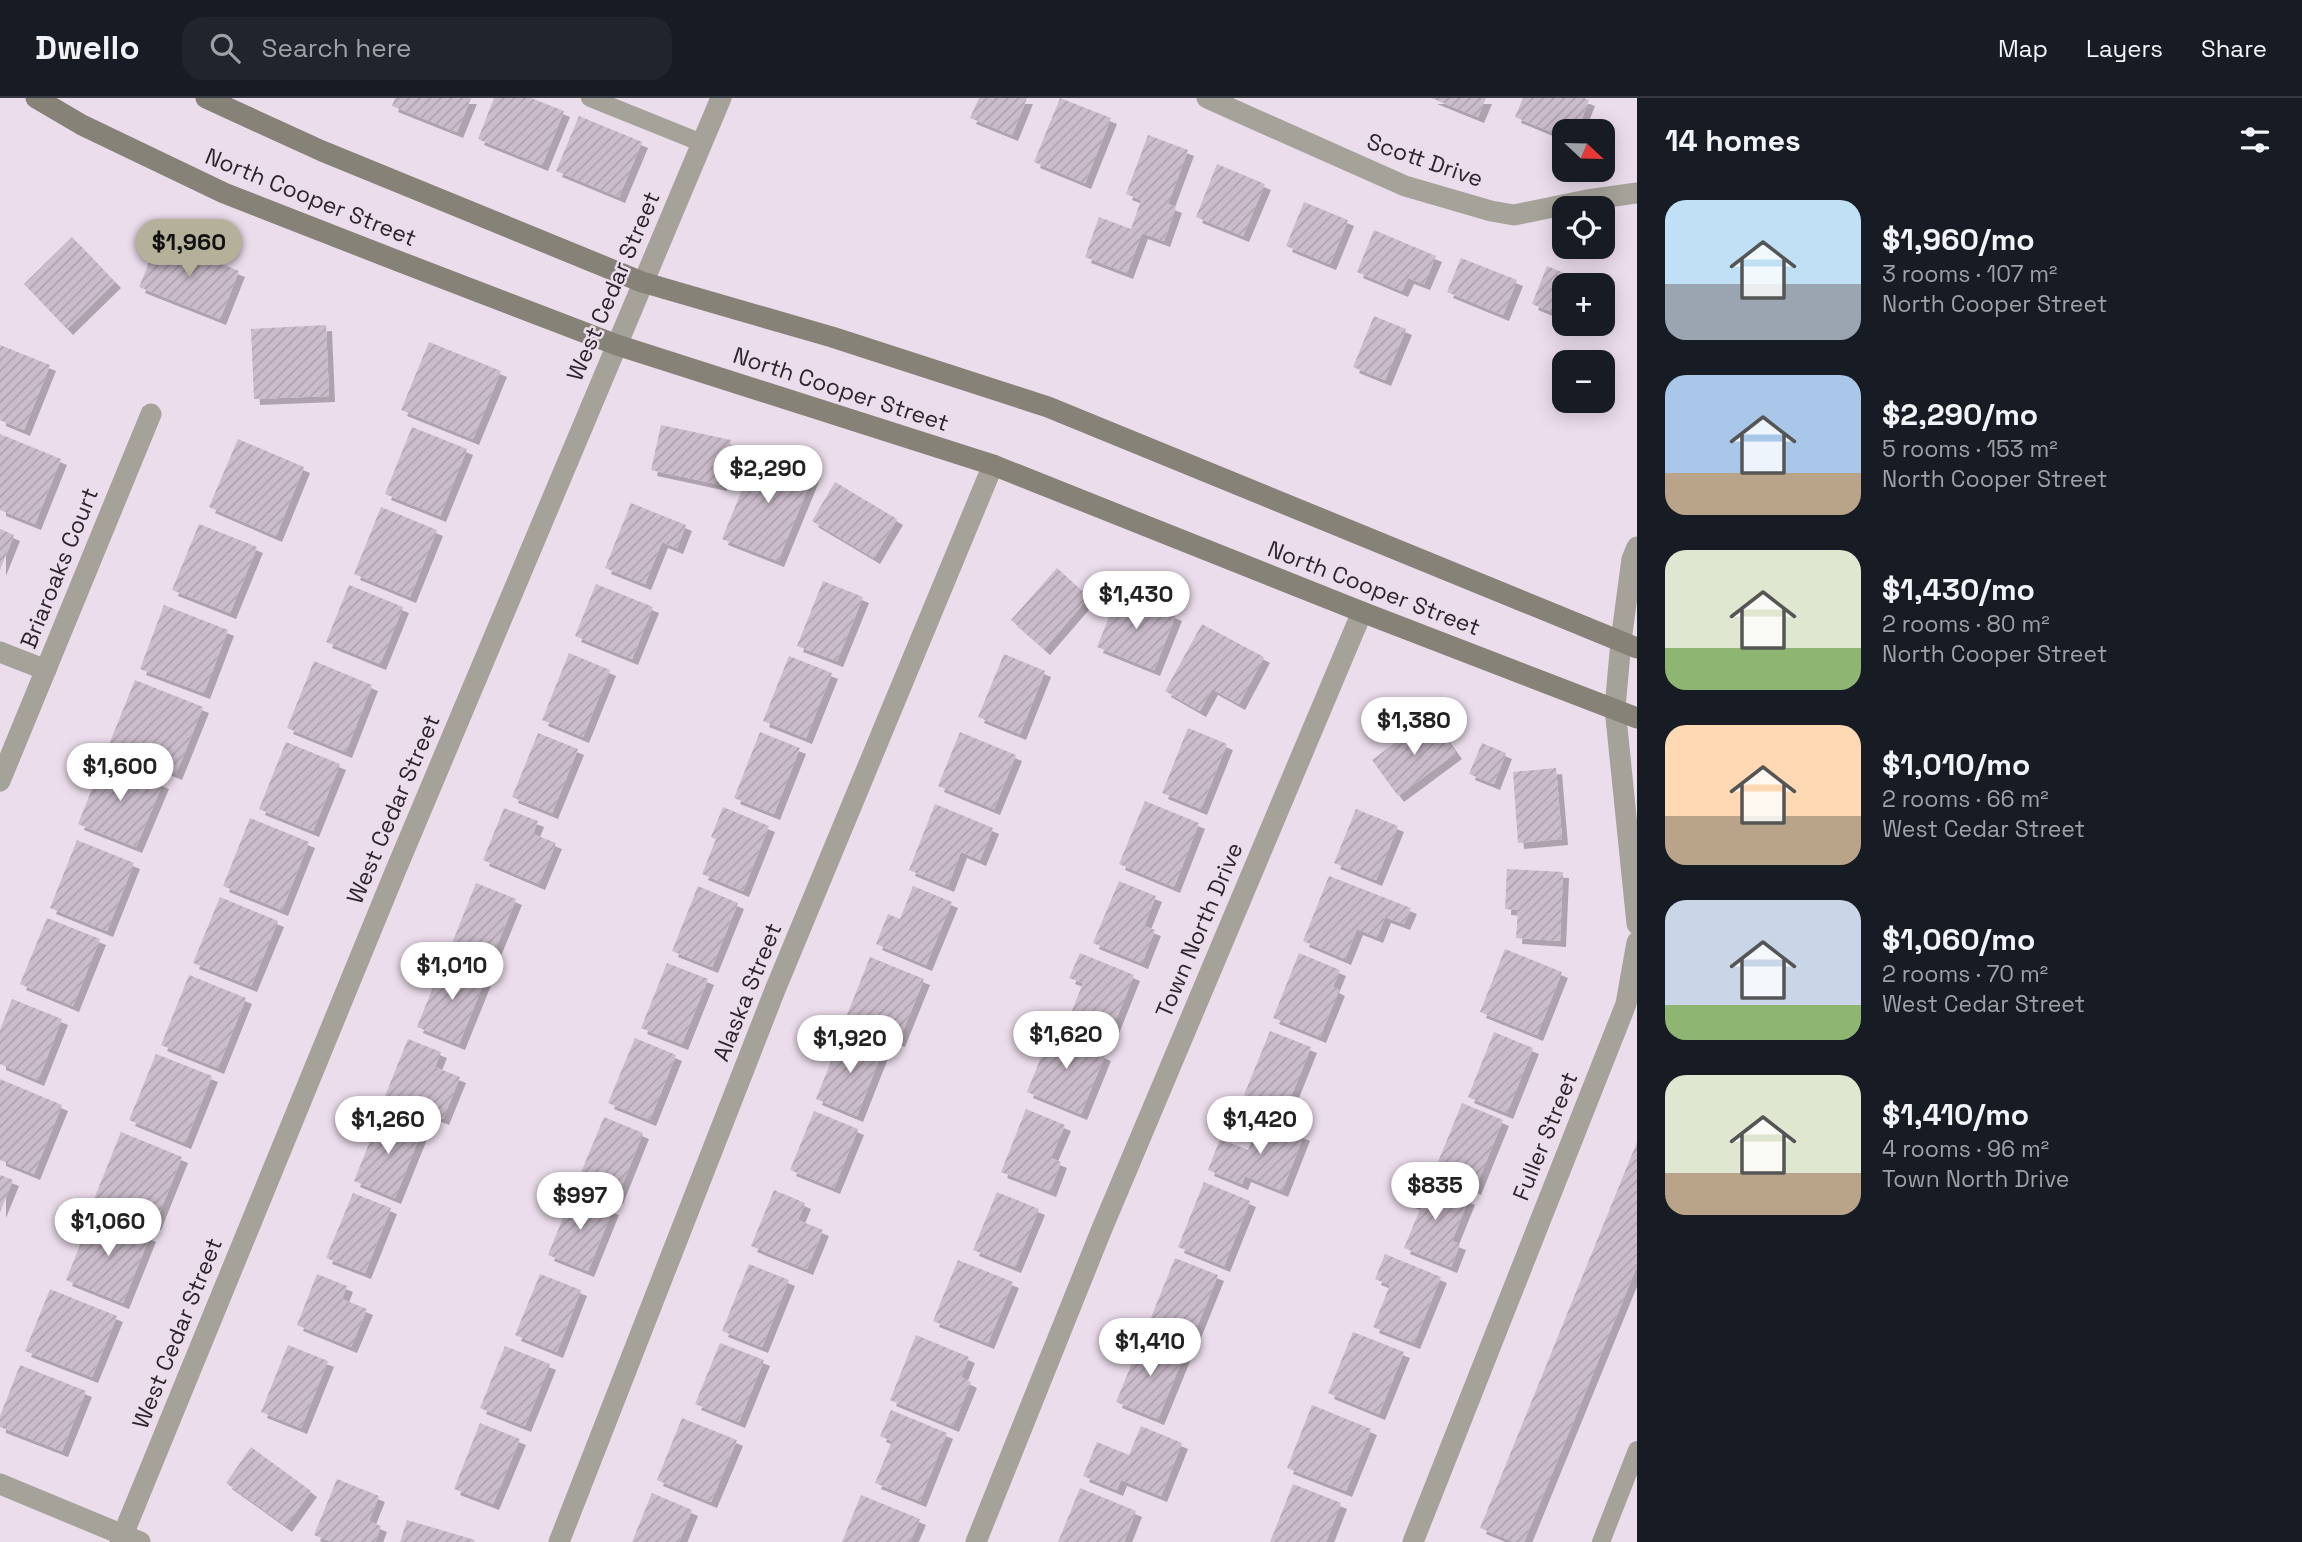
<!DOCTYPE html>
<html lang="en">
<head>
<meta charset="utf-8">
<style>
  :root { --surface:#171b24; --page:#20242c; --text:#f1f3f6; --muted:#9ea1a6; --line:#363941; --accent:#b5b09a }
  body { margin:0; font-family:"Space Grotesk",sans-serif; background:var(--page); color:var(--text); height:100vh; display:flex; flex-direction:column; font-size:26px; white-space:nowrap }
  * { box-sizing:border-box; margin:0 }
  p { font-size:23px; color:var(--muted) }
  .icon { flex:none; width:38px; height:38px; fill:none; stroke:currentColor; stroke-width:2; stroke-linecap:round; stroke-linejoin:round }
  .map { position:relative; flex:1; overflow:hidden }
  .sheet { display:flex; flex-direction:column; background:var(--surface); width:665px }
  .sheet>* { flex:none }
  .needle { width:46px; rotate:112deg }
  .tools { position:absolute; left:1552px; top:21px; display:grid; gap:14px }
  .tools a { display:grid; place-items:center; width:63px; height:63px; border-radius:14px; background:var(--surface); box-shadow:0 4px 18px #0003; font-size:35px }
  .price { position:absolute; translate:-50% -60px; padding:0 16px; border-radius:24px; background:#fff; color:#222; font-size:23px; line-height:46px; filter:drop-shadow(0 2px 4px #0008) }
  .price::after { content:''; position:absolute; left:50%; top:42px; width:21px; height:16px; margin-left:-10px; background:inherit; clip-path:polygon(0 0,100% 0,50% 100%) }
  .price.selected { background:var(--accent); color:#111 }
  ul { padding:0; list-style:none }
  li { display:flex; align-items:center; gap:21px; height:175px; padding:0 28px }
  li span { display:grid; place-items:center; flex:none; width:196px; height:140px; border-radius:21px; color:#555 }
  li>.icon { margin-inline-start:auto }
  span .icon { width:84px; height:84px; fill:#fffc; stroke-width:1 }
  li b { font-size:30px }
  h2 { display:flex; justify-content:space-between; align-items:center; height:84px; padding:0 28px; font-size:30px }
  header { display:flex; align-items:center; gap:42px; box-sizing:border-box; height:98px; padding:0 35px; background:var(--surface); border-bottom:2px solid var(--line) }
  header strong { font-size:33px }
  nav { display:flex; gap:38px; margin-inline-start:auto; font-size:24px }
  .search { width:490px; height:63px; background:var(--page); display:flex; align-items:center; gap:18px; box-sizing:border-box; padding:0 24px; border-radius:21px; color:var(--muted); font-size:26px }
  main { display:flex; flex:1; min-height:0 }
  .map>svg:first-child { display:block }
</style>
</head>
<body>
<header>
<strong>Dwello</strong>
<div class="search"><svg class="icon" aria-label="search" viewBox="0 0 24 24"><circle cx="10" cy="10" r="6"/><path d="M15 15l6 6"/></svg>Search here</div>
<nav><a>Map</a><a>Layers</a><a>Share</a></nav>
</header>
<main>
<div class="map">
<svg width="1637" height="1444" viewBox="0 0 1637 1444">
  <defs>
    <pattern id="building-hatch" width="6" height="6" patternUnits="userSpaceOnUse" patternTransform="scale(1.75)"><rect width="6" height="6" fill="#ccbdcc"/><path d="M-1 1l2-2M0 6l6-6M5 7l2-2" fill="none" stroke="#afa2af"/></pattern>
    <filter id="shadow"><feDropShadow dx="6" dy="6" stdDeviation="0" flood-color="#0004"/></filter>
  </defs>
  <rect width="100%" height="100%" fill="#ecddec"/>
  <g fill="url(#building-hatch)" filter="url(#shadow)">
    <polygon points="395,0 471,0 457,34 392,8"/>
    <polygon points="494,0 531,0 564,13 542,67 478,41"/>
    <polygon points="979,0 1027,0 1012,37 970,20"/>
    <polygon points="1060,0 1111,20 1085,85 1034,64"/>
    <polygon points="1431,0 1486,0 1478,19"/>
    <polygon points="1523,0 1584,0 1589,2 1577,33 1564,33 1564,39 1515,19"/>
    <polygon points="579,18 642,44 619,99 556,73"/>
    <polygon points="1148,37 1188,52 1168,106 1176,109 1164,143 1142,135 1127,175 1085,159 1099,119 1131,131 1141,102 1126,96"/>
    <polygon points="1217,66 1265,86 1243,138 1196,119"/>
    <polygon points="1304,104 1348,122 1330,166 1286,148"/>
    <polygon points="1374,132 1436,158 1424,186 1408,180 1402,193 1357,174"/>
    <polygon points="72,139 115,184 67,231 24,186"/>
    <polygon points="159,141 239,173 220,221 139,189"/>
    <polygon points="1461,160 1517,182 1503,217 1447,194"/>
    <polygon points="1547,168 1593,187 1564,187 1564,219 1532,206"/>
    <polygon points="1374,218 1406,231 1385,282 1353,269"/>
    <polygon points="326,227 329,298 254,301 251,231"/>
    <polygon points="429,244 501,273 473,341 401,312"/>
    <polygon points="0,247 50,267 24,332 0,322"/>
    <polygon points="661,327 731,342 721,387 651,372"/>
    <polygon points="412,329 467,351 440,418 385,396"/>
    <polygon points="0,336 61,361 35,426 0,412"/>
    <polygon points="238,341 304,369 276,438 209,409"/>
    <polygon points="759,350 815,373 778,463 722,441"/>
    <polygon points="835,384 897,421 874,460 812,423"/>
    <polygon points="631,405 686,427 677,450 662,444 645,486 605,470"/>
    <polygon points="381,409 437,432 410,499 354,476"/>
    <polygon points="199,426 257,449 230,515 172,492"/>
    <polygon points="0,431 14,437 0,472"/>
    <polygon points="1057,470 1089,499 1044,551 1011,522"/>
    <polygon points="823,483 863,499 837,563 797,548"/>
    <polygon points="596,486 653,509 632,561 575,538"/>
    <polygon points="349,487 403,509 380,566 326,544"/>
    <polygon points="1119,494 1176,517 1154,572 1097,549"/>
    <polygon points="164,507 228,532 204,595 140,571"/>
    <polygon points="1202,526 1264,559 1239,606 1212,591 1200,613 1165,593"/>
    <polygon points="569,555 610,572 583,639 542,622"/>
    <polygon points="1004,556 1045,573 1020,636 978,619"/>
    <polygon points="789,558 832,575 806,640 763,623"/>
    <polygon points="314,563 372,587 346,654 287,630"/>
    <polygon points="135,582 203,609 176,676 108,649"/>
    <polygon points="1430,619 1456,655 1398,698 1372,662"/>
    <polygon points="1188,630 1227,646 1201,711 1162,695"/>
    <polygon points="760,634 800,650 774,716 734,700"/>
    <polygon points="960,634 1016,657 994,711 938,688"/>
    <polygon points="538,635 578,651 552,715 512,699"/>
    <polygon points="286,644 340,666 313,733 259,711"/>
    <polygon points="1482,645 1506,655 1494,686 1469,676"/>
    <polygon points="104,661 163,685 136,749 78,726"/>
    <polygon points="1556,670 1562,741 1518,745 1513,674"/>
    <polygon points="1145,703 1199,725 1174,789 1119,766"/>
    <polygon points="935,706 993,730 980,762 961,754 948,788 909,772"/>
    <polygon points="723,709 769,728 743,793 702,776 716,741 711,739"/>
    <polygon points="504,710 538,723 533,736 556,745 539,786 483,762"/>
    <polygon points="1356,711 1398,728 1376,782 1334,765"/>
    <polygon points="250,720 309,744 282,812 223,788"/>
    <polygon points="77,742 134,765 107,833 50,810"/>
    <polygon points="1507,771 1563,774 1560,843 1516,840 1518,812 1505,811"/>
    <polygon points="1329,778 1411,810 1404,826 1385,819 1377,839 1357,831 1345,861 1303,843"/>
    <polygon points="1119,783 1156,798 1144,828 1155,832 1142,865 1093,845"/>
    <polygon points="476,785 516,801 488,869 449,853"/>
    <polygon points="698,788 738,805 712,869 672,853"/>
    <polygon points="913,788 952,804 926,867 876,846 888,816 900,821"/>
    <polygon points="220,799 278,823 251,888 193,865"/>
    <polygon points="47,820 100,841 73,908 20,886"/>
    <polygon points="1505,851 1562,874 1537,937 1480,914"/>
    <polygon points="1080,855 1134,877 1108,942 1067,925 1083,885 1069,880"/>
    <polygon points="1299,855 1340,872 1333,889 1339,892 1320,939 1273,920"/>
    <polygon points="870,859 924,881 899,943 845,922"/>
    <polygon points="444,862 486,879 459,946 417,929"/>
    <polygon points="667,865 708,881 682,946 641,930"/>
    <polygon points="189,877 246,900 218,970 161,947"/>
    <polygon points="12,901 62,921 38,982 0,966 0,932"/>
    <polygon points="1054,927 1079,937 1076,945 1105,957 1081,1016 1027,994"/>
    <polygon points="1270,933 1311,949 1285,1014 1244,997"/>
    <polygon points="1494,934 1533,950 1507,1015 1468,999"/>
    <polygon points="842,936 883,952 857,1018 816,1001"/>
    <polygon points="635,940 676,957 650,1022 608,1005"/>
    <polygon points="408,941 441,954 435,969 460,979 443,1021 385,998"/>
    <polygon points="156,956 212,978 185,1045 129,1022"/>
    <polygon points="0,981 62,1007 34,1076 0,1062"/>
    <polygon points="1462,1005 1503,1022 1475,1091 1434,1074"/>
    <polygon points="1026,1011 1065,1027 1051,1060 1061,1064 1050,1093 1001,1074"/>
    <polygon points="814,1013 858,1031 834,1090 790,1072"/>
    <polygon points="381,1016 422,1033 395,1100 354,1083"/>
    <polygon points="604,1019 643,1035 617,1100 577,1084"/>
    <polygon points="1261,1020 1304,1037 1282,1093 1245,1078 1242,1086 1208,1072 1220,1041 1248,1052"/>
    <polygon points="121,1034 182,1059 155,1126 94,1101"/>
    <polygon points="1637,1044 1637,1168 1524,1444 1514,1444 1480,1430"/>
    <polygon points="0,1077 13,1082 0,1114"/>
    <polygon points="1415,1079 1469,1101 1452,1143 1460,1146 1451,1169 1404,1150 1421,1109 1406,1103"/>
    <polygon points="1204,1084 1250,1103 1224,1168 1178,1149"/>
    <polygon points="774,1092 805,1105 798,1122 823,1132 807,1171 751,1148"/>
    <polygon points="997,1094 1039,1111 1015,1169 973,1152"/>
    <polygon points="353,1095 391,1110 365,1175 326,1160"/>
    <polygon points="573,1095 613,1111 588,1173 548,1157"/>
    <polygon points="93,1115 150,1138 123,1205 66,1182"/>
    <polygon points="1385,1156 1441,1179 1414,1245 1373,1229 1390,1187 1375,1181"/>
    <polygon points="1175,1160 1218,1177 1191,1244 1148,1227"/>
    <polygon points="958,1162 1013,1184 988,1245 933,1223"/>
    <polygon points="749,1166 789,1182 762,1249 722,1233"/>
    <polygon points="317,1176 347,1188 342,1201 367,1211 351,1249 297,1227"/>
    <polygon points="540,1176 581,1192 557,1254 515,1237"/>
    <polygon points="50,1191 117,1218 92,1279 25,1253"/>
    <polygon points="1353,1234 1404,1254 1379,1316 1328,1295"/>
    <polygon points="916,1237 969,1259 961,1279 971,1284 953,1328 890,1302"/>
    <polygon points="1143,1238 1185,1255 1158,1321 1116,1304"/>
    <polygon points="720,1245 764,1262 739,1324 695,1306"/>
    <polygon points="288,1247 328,1263 301,1330 261,1314"/>
    <polygon points="505,1248 550,1266 525,1328 480,1310"/>
    <polygon points="20,1267 86,1293 62,1353 0,1329 0,1318"/>
    <polygon points="1312,1307 1371,1331 1346,1393 1287,1370"/>
    <polygon points="891,1312 947,1335 920,1403 875,1385 892,1343 880,1338"/>
    <polygon points="682,1320 737,1342 711,1404 657,1382"/>
    <polygon points="480,1325 520,1341 493,1406 454,1391"/>
    <polygon points="1141,1328 1182,1345 1161,1398 1121,1382 1117,1392 1083,1378 1097,1344 1129,1357"/>
    <polygon points="251,1349 311,1393 286,1428 226,1385"/>
    <polygon points="337,1381 379,1398 369,1423 381,1428 375,1444 332,1444 314,1437"/>
    <polygon points="1293,1386 1341,1405 1326,1444 1270,1444"/>
    <polygon points="1080,1390 1136,1413 1124,1444 1058,1444"/>
    <polygon points="652,1395 692,1412 679,1444 632,1444"/>
    <polygon points="861,1397 920,1421 910,1444 842,1444"/>
    <polygon points="407,1422 475,1442 474,1444 400,1444"/>
  </g>
  <g fill="none" stroke-linecap="round" stroke-linejoin="round">
    <g stroke="#a5a29a" stroke-width="18">
      <polyline points="590,0 702,45"/>
      <polyline points="1601,1444 1637,1352"/>
    </g>
    <g stroke="#a5a29a" stroke-width="21">
      <polyline points="1207,0 1405,88 1491,113 1514,117 1587,102 1637,95"/>
      <polyline points="1637,449 1632,461 1621,543 1615,610 1637,826"/>
      <polyline points="0,554 46,572"/>
      <polyline points="0,683 151,316"/>
      <polyline points="0,1386 140,1444"/>
      <polyline points="120,1444 395,774 721,0"/>
      <polyline points="559,1444 775,892 993,367"/>
      <polyline points="976,1444 1101,1133 1362,514"/>
      <polyline points="1413,1444 1626,906 1637,844"/>
    </g>
    <g stroke="#878277" stroke-width="21">
      <polyline points="36,0 82,27 224,95 398,163 617,247 993,367 1362,514 1637,620"/>
      <polyline points="206,0 322,53 642,184 832,239 1048,309 1637,550"/>
    </g>
  </g>
  <g text-anchor="middle" stroke-width="5" stroke-linejoin="round" paint-order="stroke">
    <g font-size="23" fill="#2c262c" stroke="#ecddec">
      <text transform="translate(1425 62) rotate(19)" y="8">Scott Drive</text>
      <text transform="translate(311 99) rotate(22)" y="8">North Cooper Street</text>
      <text transform="translate(613 188) rotate(-67)" y="8">West Cedar Street</text>
      <text transform="translate(841 291) rotate(18)" y="8">North Cooper Street</text>
      <text transform="translate(59 470) rotate(-68)" y="8">Briaroaks Court</text>
      <text transform="translate(1374 490) rotate(21)" y="8">North Cooper Street</text>
      <text transform="translate(393 711) rotate(-67)" y="8">West Cedar Street</text>
      <text transform="translate(1199 832) rotate(-67)" y="8">Town North Drive</text>
      <text transform="translate(747 894) rotate(-68)" y="8">Alaska Street</text>
      <text transform="translate(1545 1038) rotate(-68)" y="8">Fuller Street</text>
      <text transform="translate(177 1235) rotate(-68)" y="8">West Cedar Street</text>
    </g>
  </g>
</svg>
<div class="tools">
<a><svg class="needle" viewBox="-14 -14 28 28"><path d="M0-13l5 13h-10z" fill="#e53935"/><path d="M0 13l5-13h-10z" fill="#9ea1a6"/></svg></a>
<a><svg class="icon" aria-label="locate" viewBox="0 0 24 24"><circle cx="12" cy="12" r="6"/><path d="M12 2v4M12 18v4M2 12h4M18 12h4"/></svg></a>
<a>+</a>
<a>−</a>
</div>
<b class="price selected" style="left:189px;top:181px">$1,960</b>
<b class="price" style="left:768px;top:407px">$2,290</b>
<b class="price" style="left:1136px;top:533px">$1,430</b>
<b class="price" style="left:1414px;top:659px">$1,380</b>
<b class="price" style="left:120px;top:705px">$1,600</b>
<b class="price" style="left:452px;top:904px">$1,010</b>
<b class="price" style="left:1066px;top:973px">$1,620</b>
<b class="price" style="left:850px;top:977px">$1,920</b>
<b class="price" style="left:388px;top:1058px">$1,260</b>
<b class="price" style="left:1260px;top:1058px">$1,420</b>
<b class="price" style="left:1435px;top:1124px">$835</b>
<b class="price" style="left:580px;top:1134px">$997</b>
<b class="price" style="left:108px;top:1160px">$1,060</b>
<b class="price" style="left:1150px;top:1280px">$1,410</b>
</div>
<section class="sheet">
<h2>14 homes<svg class="icon" aria-label="filters" viewBox="0 0 24 24"><path d="M4 7h16M4 17h16"/><circle cx="9" cy="7" r="2"/><circle cx="15" cy="17" r="2"/></svg></h2>
<ul>
<li><span style="background:linear-gradient(#bfe0f5 60%,#9aa5b1 0)"><svg class="icon" aria-label="home" viewBox="0 0 24 24"><path d="M3 11l9-7 9 7M6 9v11h12V9"/></svg></span><div><b>$1,960/mo</b><p>3 rooms · 107 m²</p><p>North Cooper Street</p></div></li>
<li><span style="background:linear-gradient(#a9c7e8 70%,#b9a48a 0)"><svg class="icon" aria-label="home" viewBox="0 0 24 24"><path d="M3 11l9-7 9 7M6 9v11h12V9"/></svg></span><div><b>$2,290/mo</b><p>5 rooms · 153 m²</p><p>North Cooper Street</p></div></li>
<li><span style="background:linear-gradient(#dfe7d0 70%,#8fb573 0)"><svg class="icon" aria-label="home" viewBox="0 0 24 24"><path d="M3 11l9-7 9 7M6 9v11h12V9"/></svg></span><div><b>$1,430/mo</b><p>2 rooms · 80 m²</p><p>North Cooper Street</p></div></li>
<li><span style="background:linear-gradient(#ffd9b3 65%,#b9a48a 0)"><svg class="icon" aria-label="home" viewBox="0 0 24 24"><path d="M3 11l9-7 9 7M6 9v11h12V9"/></svg></span><div><b>$1,010/mo</b><p>2 rooms · 66 m²</p><p>West Cedar Street</p></div></li>
<li><span style="background:linear-gradient(#c9d6e8 75%,#8fb573 0)"><svg class="icon" aria-label="home" viewBox="0 0 24 24"><path d="M3 11l9-7 9 7M6 9v11h12V9"/></svg></span><div><b>$1,060/mo</b><p>2 rooms · 70 m²</p><p>West Cedar Street</p></div></li>
<li><span style="background:linear-gradient(#dfe7d0 70%,#b9a48a 0)"><svg class="icon" aria-label="home" viewBox="0 0 24 24"><path d="M3 11l9-7 9 7M6 9v11h12V9"/></svg></span><div><b>$1,410/mo</b><p>4 rooms · 96 m²</p><p>Town North Drive</p></div></li>
</ul>
</section>
</main>
</body>
</html>
